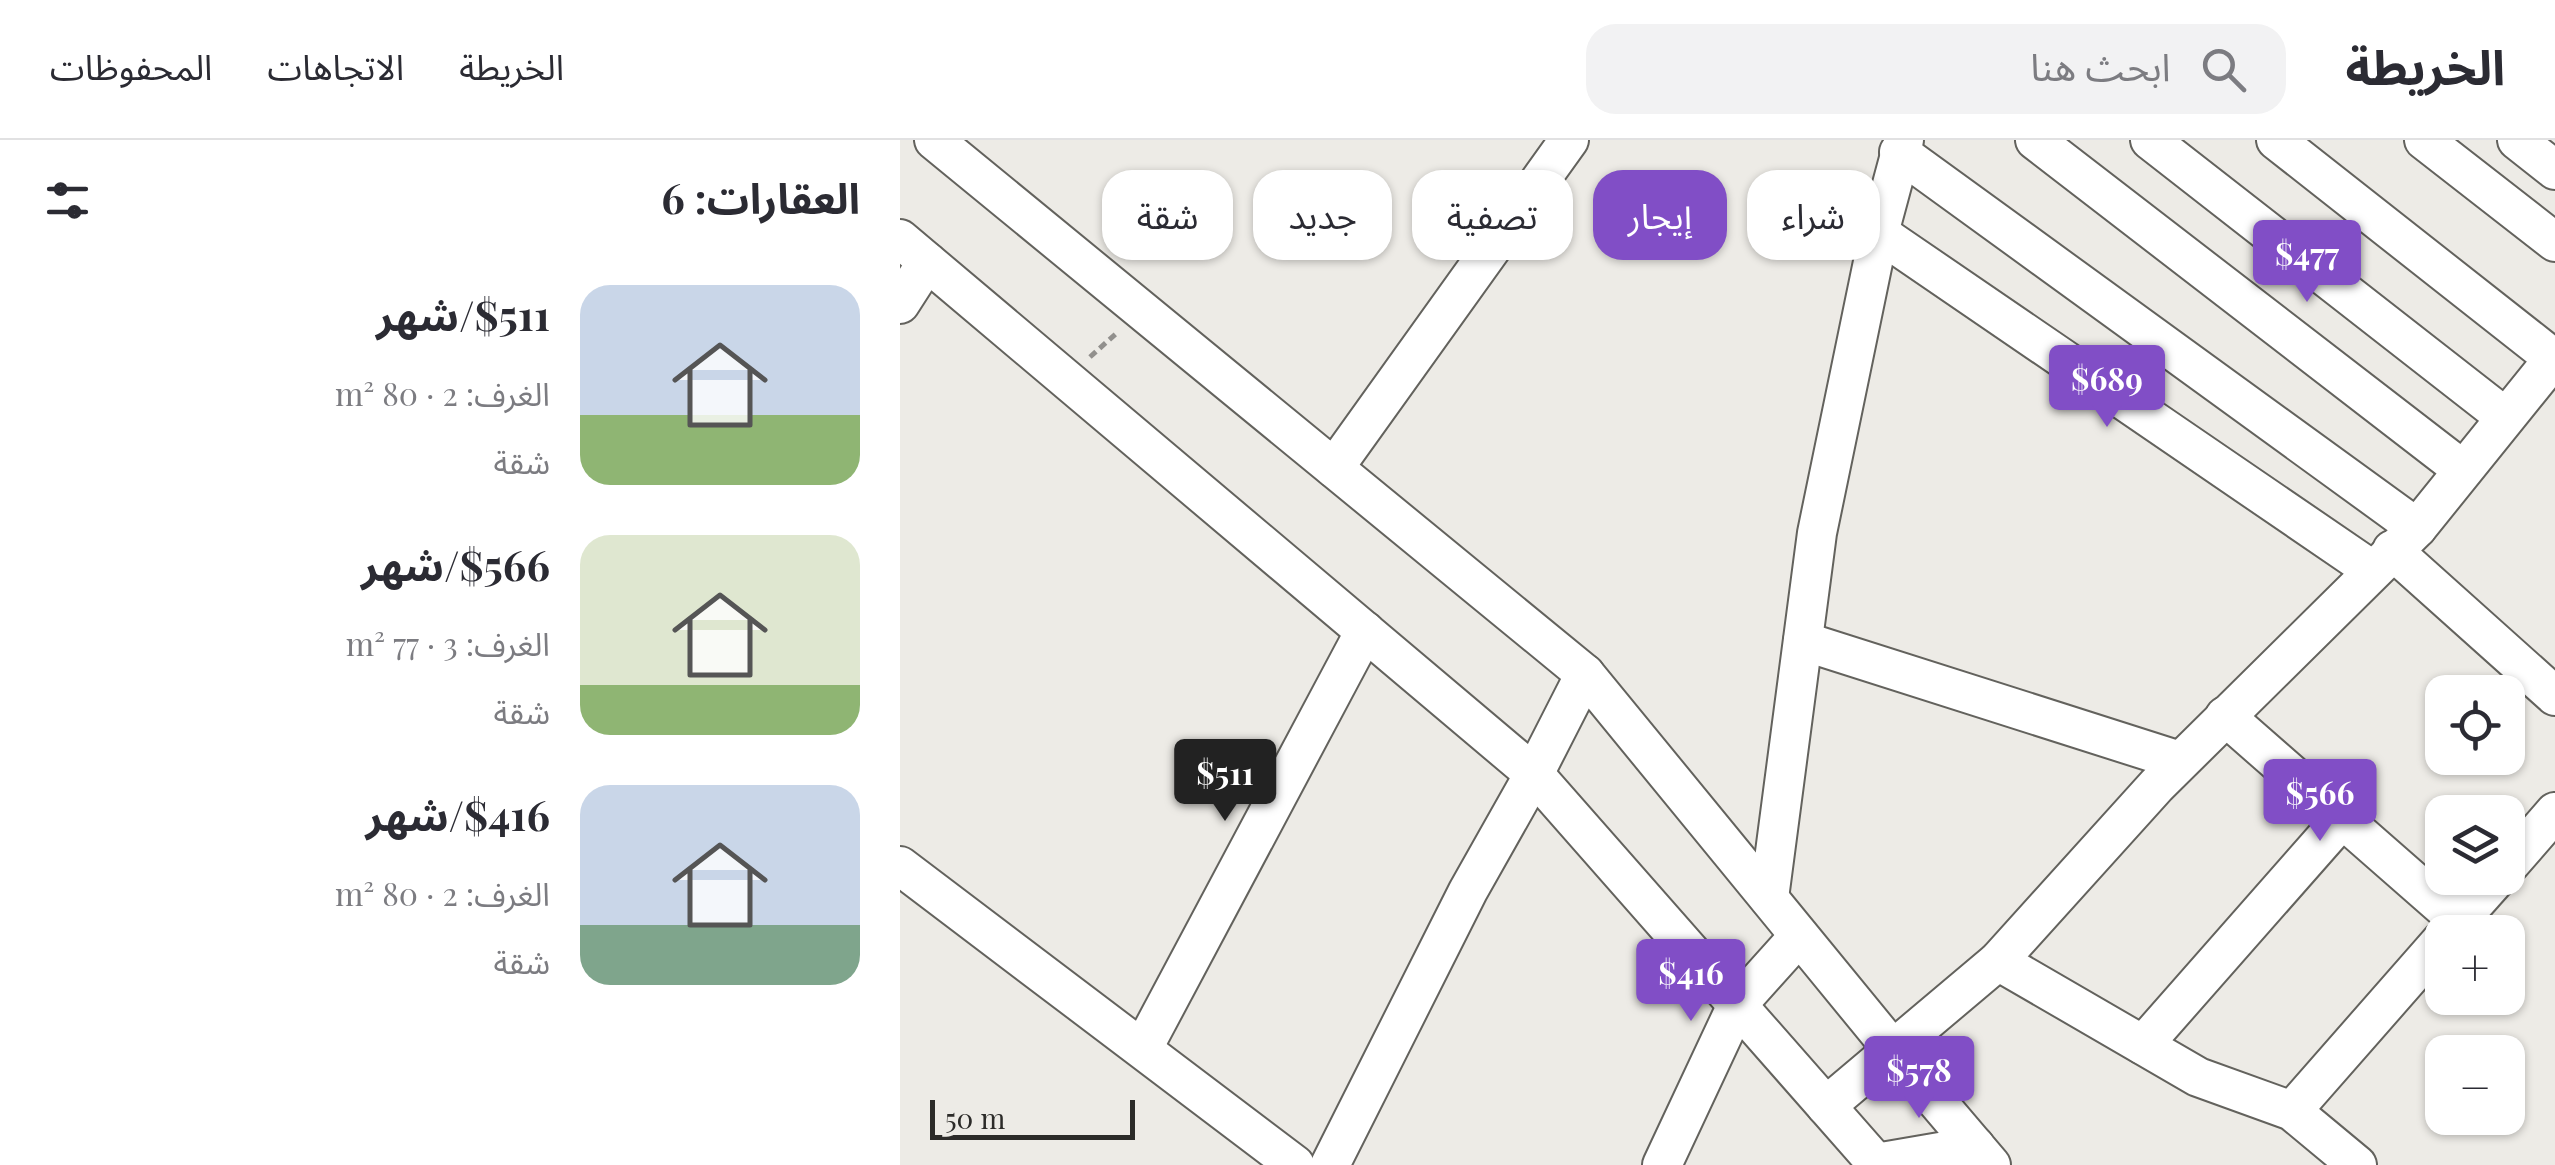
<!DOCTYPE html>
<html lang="ar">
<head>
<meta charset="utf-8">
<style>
  :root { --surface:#fff; --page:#f2f2f3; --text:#2b2b33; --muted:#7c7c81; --line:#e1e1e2; --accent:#814ec6 }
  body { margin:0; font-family:"Playfair Display","Noto Sans Arabic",serif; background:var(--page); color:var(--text); direction:rtl; height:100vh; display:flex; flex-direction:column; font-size:38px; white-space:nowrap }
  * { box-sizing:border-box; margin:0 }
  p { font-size:32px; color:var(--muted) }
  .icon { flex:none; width:55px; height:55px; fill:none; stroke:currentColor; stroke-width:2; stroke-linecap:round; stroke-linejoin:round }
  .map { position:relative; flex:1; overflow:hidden; direction:ltr }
  .drawer { display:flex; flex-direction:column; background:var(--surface); width:900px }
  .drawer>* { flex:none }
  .top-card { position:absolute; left:30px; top:30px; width:950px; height:90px; direction:rtl; display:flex; gap:20px }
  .buttons { position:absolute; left:1525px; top:535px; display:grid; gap:20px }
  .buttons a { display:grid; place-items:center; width:100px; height:100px; border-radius:20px; background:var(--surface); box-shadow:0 2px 8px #0004; font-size:50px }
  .scale { position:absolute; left:30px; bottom:25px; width:205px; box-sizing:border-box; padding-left:10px; border:5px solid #2c2b29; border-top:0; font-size:28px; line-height:35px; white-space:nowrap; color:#2c2b29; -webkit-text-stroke:8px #edebe6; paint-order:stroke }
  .price { position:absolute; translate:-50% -85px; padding:0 22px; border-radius:10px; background:var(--accent); color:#fff; font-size:32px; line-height:65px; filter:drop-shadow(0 2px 5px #0008) }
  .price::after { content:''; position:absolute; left:50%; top:60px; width:30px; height:22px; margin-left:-15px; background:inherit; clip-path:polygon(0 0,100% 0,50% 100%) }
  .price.active { background:#222; color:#fff }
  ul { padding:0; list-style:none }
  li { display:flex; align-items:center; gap:30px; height:250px; padding:0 40px }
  li span { display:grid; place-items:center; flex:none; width:280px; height:200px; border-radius:30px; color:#555 }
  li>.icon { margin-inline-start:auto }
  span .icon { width:120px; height:120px; fill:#fffc; stroke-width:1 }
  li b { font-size:42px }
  h2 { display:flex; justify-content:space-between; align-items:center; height:120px; padding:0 40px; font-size:42px }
  .chip { padding:0 35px; border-radius:30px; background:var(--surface); box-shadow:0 2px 8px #0004; font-size:35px; line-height:90px }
  .chip.active { background:var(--accent); color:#fff }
  header { display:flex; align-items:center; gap:60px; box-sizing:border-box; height:140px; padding:0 50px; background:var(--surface); border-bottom:2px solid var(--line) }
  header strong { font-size:48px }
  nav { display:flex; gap:55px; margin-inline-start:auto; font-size:35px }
  .search { width:700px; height:90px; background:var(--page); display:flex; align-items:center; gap:25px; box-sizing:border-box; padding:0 35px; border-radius:30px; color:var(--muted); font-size:38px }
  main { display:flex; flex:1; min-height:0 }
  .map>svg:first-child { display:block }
</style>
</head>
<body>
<header>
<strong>الخريطة</strong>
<div class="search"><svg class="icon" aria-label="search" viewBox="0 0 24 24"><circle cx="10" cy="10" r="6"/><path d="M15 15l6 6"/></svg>ابحث هنا</div>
<nav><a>الخريطة</a><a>الاتجاهات</a><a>المحفوظات</a></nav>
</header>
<main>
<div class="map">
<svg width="1655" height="1025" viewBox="0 0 1655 1025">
  <rect width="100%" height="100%" fill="#edebe6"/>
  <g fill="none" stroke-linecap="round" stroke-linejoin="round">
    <g stroke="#63625d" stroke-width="42">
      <g id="minor">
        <polyline points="34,0 685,534 994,911 1091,1025"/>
        <polyline points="1135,0 1563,330"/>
        <polyline points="1250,0 1605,277"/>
        <polyline points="1376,0 1653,218"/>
        <polyline points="1524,0 1655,102"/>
        <polyline points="1617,0 1655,30"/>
        <polyline points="999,12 1517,388"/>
        <polyline points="979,93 1472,430"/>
        <polyline points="0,99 634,634 978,1025"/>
        <polyline points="0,164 27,122"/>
        <polyline points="434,328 669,0"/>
        <polyline points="1492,410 1655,556"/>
        <polyline points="903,501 1280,621"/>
        <polyline points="1325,576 1559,781"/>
        <polyline points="0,726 395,1025"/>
        <polyline points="1608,726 1655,672"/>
        <polyline points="869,758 917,393 979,93 1004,0"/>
        <polyline points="1549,792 1597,738"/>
        <polyline points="1098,821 1298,937 1392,971 1457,1025"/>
        <polyline points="1243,905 1442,679"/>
        <polyline points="243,908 465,491"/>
        <polyline points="926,966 1098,821 1257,645 1517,388 1655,217"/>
        <polyline points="1392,971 1542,800"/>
        <polyline points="976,1023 1075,1006"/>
        <polyline points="430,1025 568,751 634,634 685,534"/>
        <polyline points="762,1025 837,865 899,796"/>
      </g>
    </g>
    <polyline stroke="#92908d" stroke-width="5" stroke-dasharray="8 5" stroke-linecap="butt" points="190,217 219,191"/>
    <use href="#minor" stroke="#fff" stroke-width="38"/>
  </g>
</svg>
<div class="buttons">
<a><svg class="icon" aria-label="locate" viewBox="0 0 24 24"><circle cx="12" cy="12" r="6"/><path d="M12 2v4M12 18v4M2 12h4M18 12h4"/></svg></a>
<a><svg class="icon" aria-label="layers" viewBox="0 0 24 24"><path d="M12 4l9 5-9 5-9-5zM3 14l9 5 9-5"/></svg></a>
<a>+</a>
<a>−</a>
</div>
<div class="scale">50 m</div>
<b class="price" style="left:1407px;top:165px">$477</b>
<b class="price" style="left:1207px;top:290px">$689</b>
<b class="price active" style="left:325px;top:684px">$511</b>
<b class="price" style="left:1420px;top:704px">$566</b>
<b class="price" style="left:791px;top:884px">$416</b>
<b class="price" style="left:1019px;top:981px">$578</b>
<div class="top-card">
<a class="chip">شراء</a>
<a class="chip active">إيجار</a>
<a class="chip">تصفية</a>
<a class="chip">جديد</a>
<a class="chip">شقة</a>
</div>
</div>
<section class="drawer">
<h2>العقارات: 6<svg class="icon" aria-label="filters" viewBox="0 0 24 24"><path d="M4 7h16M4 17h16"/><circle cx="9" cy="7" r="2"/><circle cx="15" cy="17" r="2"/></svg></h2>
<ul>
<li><span style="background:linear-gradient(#c9d6e8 65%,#8fb573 0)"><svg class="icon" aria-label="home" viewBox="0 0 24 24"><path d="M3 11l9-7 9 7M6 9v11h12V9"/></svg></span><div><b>$511/شهر</b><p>الغرف: 2 · 80 m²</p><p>شقة</p></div></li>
<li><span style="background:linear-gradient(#dfe7d0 75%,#8fb573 0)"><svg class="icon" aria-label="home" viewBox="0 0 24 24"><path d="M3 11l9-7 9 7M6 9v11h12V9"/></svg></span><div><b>$566/شهر</b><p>الغرف: 3 · 77 m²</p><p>شقة</p></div></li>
<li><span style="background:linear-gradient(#c9d6e8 70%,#7fa58c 0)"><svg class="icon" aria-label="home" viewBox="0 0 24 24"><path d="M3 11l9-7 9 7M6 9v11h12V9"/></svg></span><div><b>$416/شهر</b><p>الغرف: 2 · 80 m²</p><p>شقة</p></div></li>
</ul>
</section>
</main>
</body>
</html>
